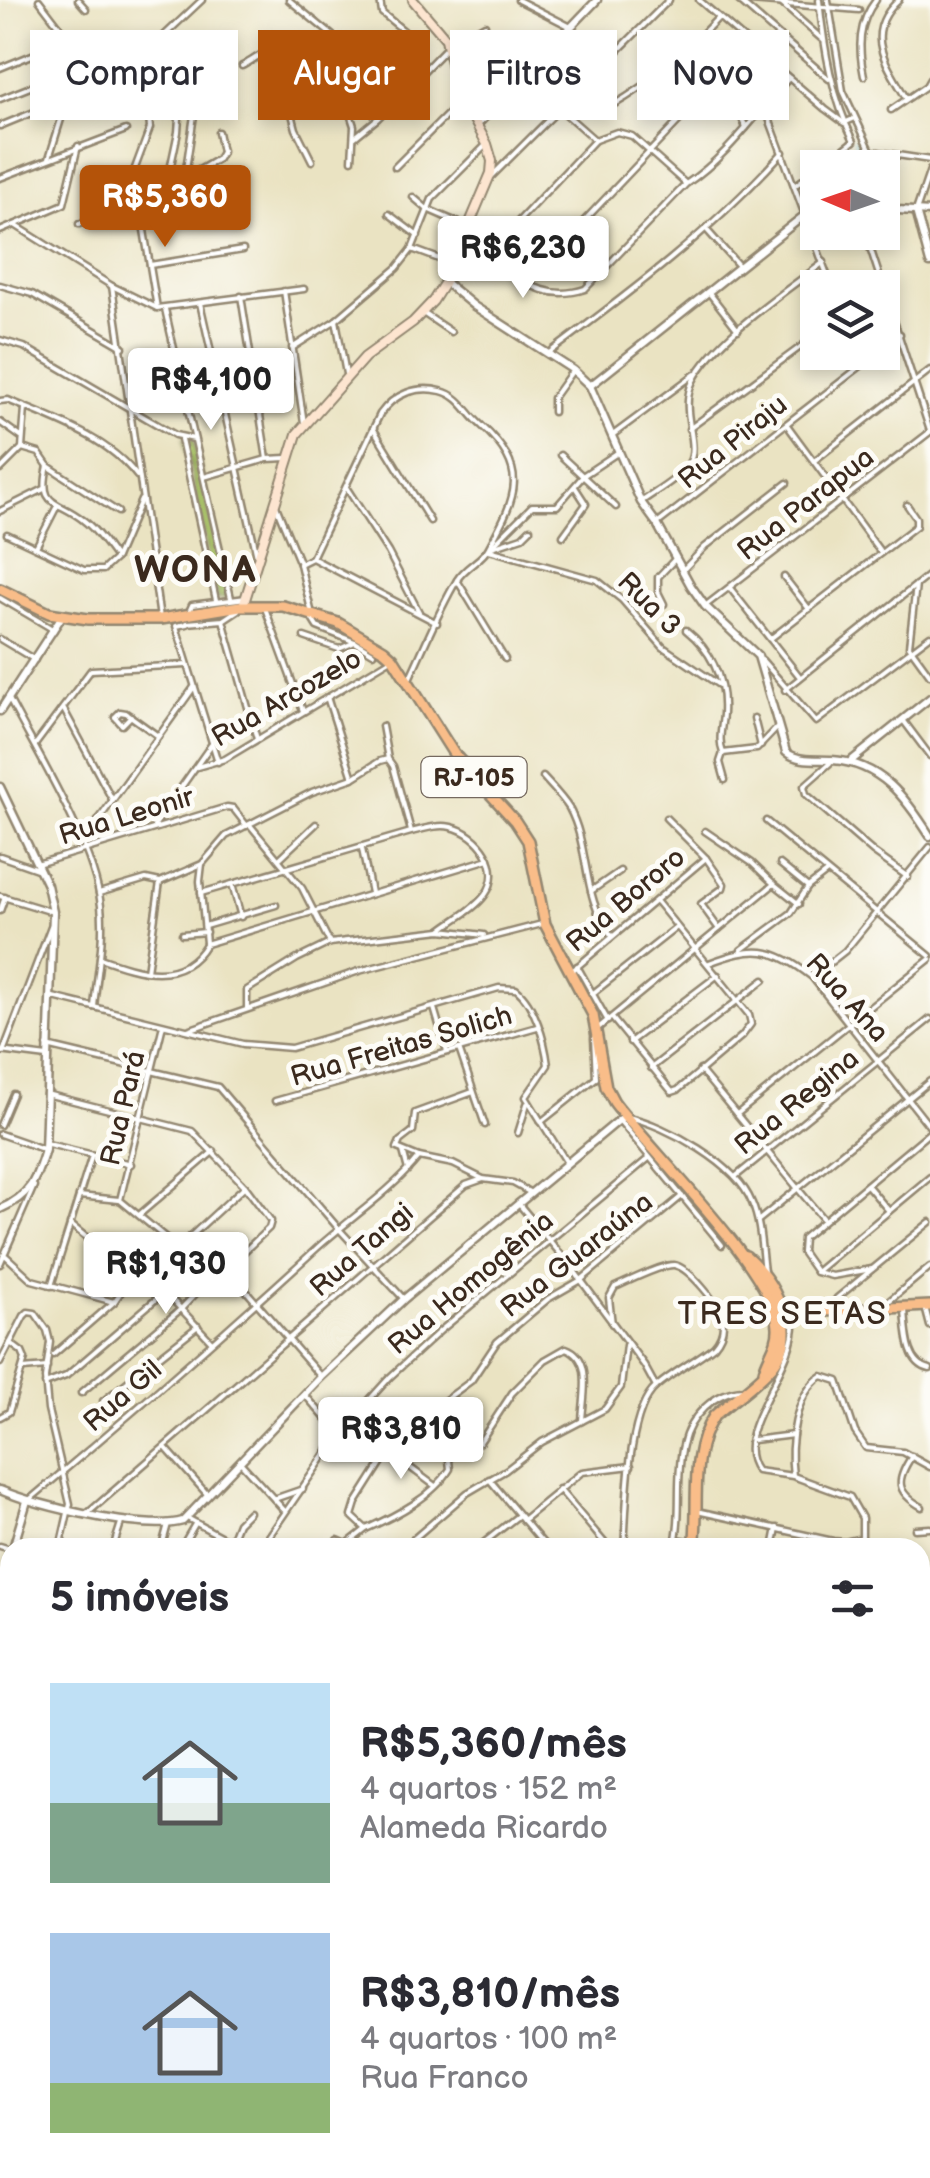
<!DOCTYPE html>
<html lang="pt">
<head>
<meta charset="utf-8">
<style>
  :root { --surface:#fff; --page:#f7f7f7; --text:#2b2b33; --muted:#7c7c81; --accent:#b45309 }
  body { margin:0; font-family:"Balsamiq Sans",sans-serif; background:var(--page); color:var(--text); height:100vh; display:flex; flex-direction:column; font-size:38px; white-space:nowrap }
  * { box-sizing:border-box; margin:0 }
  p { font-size:32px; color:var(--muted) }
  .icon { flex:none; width:55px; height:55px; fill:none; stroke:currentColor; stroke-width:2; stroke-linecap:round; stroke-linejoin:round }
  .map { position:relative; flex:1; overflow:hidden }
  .panel { position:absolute; left:0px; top:1538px; width:930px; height:642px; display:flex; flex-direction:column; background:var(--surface); border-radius:30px 30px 0 0; box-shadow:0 5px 15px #0003 }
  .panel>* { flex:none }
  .guide { position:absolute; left:30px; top:30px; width:870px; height:90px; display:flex; gap:20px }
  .needle { width:65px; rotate:272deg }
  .fabs { position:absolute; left:800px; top:150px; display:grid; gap:20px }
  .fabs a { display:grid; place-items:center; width:100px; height:100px; border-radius:0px; background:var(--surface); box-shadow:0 5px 15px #0003; font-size:50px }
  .price { position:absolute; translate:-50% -85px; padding:0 22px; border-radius:10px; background:#fff; color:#222; font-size:32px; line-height:65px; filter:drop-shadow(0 2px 5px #0008) }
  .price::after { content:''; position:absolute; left:50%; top:60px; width:30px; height:22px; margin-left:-15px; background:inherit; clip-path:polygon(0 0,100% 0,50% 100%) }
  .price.active { background:var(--accent); color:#fff }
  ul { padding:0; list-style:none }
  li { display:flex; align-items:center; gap:30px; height:250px; padding:0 50px }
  li span { display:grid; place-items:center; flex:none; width:280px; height:200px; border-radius:0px; color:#555 }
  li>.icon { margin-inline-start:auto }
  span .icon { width:120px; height:120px; fill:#fffc; stroke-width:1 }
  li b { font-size:42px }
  h2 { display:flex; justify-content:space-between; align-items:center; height:120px; padding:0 50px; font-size:42px }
  .pill { padding:0 35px; border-radius:0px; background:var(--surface); box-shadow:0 5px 15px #0003; font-size:35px; line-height:90px }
  .pill.active { background:var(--accent); color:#fff }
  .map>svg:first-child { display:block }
</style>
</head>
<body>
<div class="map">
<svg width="930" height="2178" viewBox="0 0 930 2178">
  <defs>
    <pattern id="park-tufts" width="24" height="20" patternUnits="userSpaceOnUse" patternTransform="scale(2.5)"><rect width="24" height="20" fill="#adc76d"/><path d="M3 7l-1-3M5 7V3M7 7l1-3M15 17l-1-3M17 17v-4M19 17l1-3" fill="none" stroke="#8ea259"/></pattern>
  </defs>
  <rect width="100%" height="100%" fill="#fdfcf7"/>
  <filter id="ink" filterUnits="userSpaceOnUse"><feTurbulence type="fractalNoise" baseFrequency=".01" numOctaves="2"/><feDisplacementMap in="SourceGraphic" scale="20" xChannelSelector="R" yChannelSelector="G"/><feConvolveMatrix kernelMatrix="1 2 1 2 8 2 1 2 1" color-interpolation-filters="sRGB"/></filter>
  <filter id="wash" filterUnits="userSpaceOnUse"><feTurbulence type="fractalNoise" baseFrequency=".0048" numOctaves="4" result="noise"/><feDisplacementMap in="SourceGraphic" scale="40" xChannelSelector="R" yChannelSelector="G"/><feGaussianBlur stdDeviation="2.25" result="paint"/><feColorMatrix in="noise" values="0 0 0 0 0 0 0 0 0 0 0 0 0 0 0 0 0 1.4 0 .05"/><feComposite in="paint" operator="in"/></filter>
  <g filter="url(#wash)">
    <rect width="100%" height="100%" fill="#eae3c2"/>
    <polygon fill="url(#park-tufts)" stroke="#747846" stroke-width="2.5" points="193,438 229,598 217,598 184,439"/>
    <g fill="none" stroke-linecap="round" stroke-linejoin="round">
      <g stroke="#53becf" stroke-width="2.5">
        <polyline points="822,0 833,75"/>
        <polyline points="854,167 857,151 855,139"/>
        <polyline points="0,1665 10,1664"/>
        <polyline points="736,2170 741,2178"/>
      </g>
    </g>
  </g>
  <g filter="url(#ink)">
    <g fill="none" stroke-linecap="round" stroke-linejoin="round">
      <g stroke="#928670" stroke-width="9">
        <g id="minor">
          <polyline points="39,0 81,55 49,158"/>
          <polyline points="78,0 86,9"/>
          <polyline points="380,0 382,13 404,31"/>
          <polyline points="518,0 571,27"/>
          <polyline points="699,0 825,109 844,123 853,119"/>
          <polyline points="738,0 829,79"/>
          <polyline points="739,0 859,10"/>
          <path d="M819 0C824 48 832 98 854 141L820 168"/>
          <polyline points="828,0 843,91 871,151 930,160"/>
          <path d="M899 0C862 33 886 63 906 98"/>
          <polyline points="782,4 823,40"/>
          <polyline points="152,50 146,86 150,128 128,187 126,205 152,190 180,181 218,159 222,152 218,132"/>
          <polyline points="275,50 296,129 312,161"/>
          <polyline points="343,54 364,59 380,68"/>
          <path d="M544 59 595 104 605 108C625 102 641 84 660 77 700 61 733 94 746 128"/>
          <polyline points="768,59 785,40"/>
          <path d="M242 66C254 60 264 50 279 50 303 51 311 81 337 64L341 54 338 40 289 0"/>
          <polyline points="0,68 69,40"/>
          <polyline points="335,68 354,126 352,160"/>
          <polyline points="662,75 718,18"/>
          <path d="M864 76C858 48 858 23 876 0"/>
          <polyline points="146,92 181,91 178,132 167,184"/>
          <polyline points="181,96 194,92 197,95 185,176"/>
          <polyline points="0,99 78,68"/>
          <polyline points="315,102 317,80 324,70"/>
          <polyline points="764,105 832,288"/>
          <polyline points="561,110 595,140"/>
          <polyline points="891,110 926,86 930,79"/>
          <polyline points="0,126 120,77 202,0"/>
          <polyline points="355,137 377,119 449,45 485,25"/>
          <polyline points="395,167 462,100"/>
          <polyline points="492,176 669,0"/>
          <polyline points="0,178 126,130"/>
          <path d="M686 184 632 136 617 132 595 140 510 230 506 241V265C526 289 555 299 585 289L686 184C728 156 755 115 789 78"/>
          <polyline points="797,184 818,169"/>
          <polyline points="413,197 427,209 466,226"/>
          <polyline points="139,200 157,308"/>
          <polyline points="917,208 930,170"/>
          <polyline points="389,214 418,236"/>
          <polyline points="143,217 227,205"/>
          <polyline points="79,224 126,205"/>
          <polyline points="15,225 112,286 157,308 304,289"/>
          <polyline points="706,229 738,265"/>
          <polyline points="0,231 64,204 78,146"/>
          <polyline points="865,232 930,431"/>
          <polyline points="412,249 450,263"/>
          <polyline points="150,265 243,250"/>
          <polyline points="525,283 714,84"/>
          <polyline points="0,285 32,294 123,347"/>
          <polyline points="112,286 160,618"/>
          <polyline points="284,291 304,423"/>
          <polyline points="710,294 738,330"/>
          <polyline points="241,296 267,459"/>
          <polyline points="200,303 257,556"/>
          <polyline points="165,309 231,598"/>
          <polyline points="423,313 451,332"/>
          <polyline points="336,320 346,374"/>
          <polyline points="0,340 24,347 175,435 194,439"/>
          <polyline points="292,348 336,320 397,268 412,249 432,199 487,144"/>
          <polyline points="882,349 900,334"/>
          <path d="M549 353C632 291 713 230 783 152"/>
          <path d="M0 401 8 400C52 419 106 436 137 476"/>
          <polyline points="553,412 553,398 573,370"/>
          <polyline points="0,422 21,437"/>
          <polyline points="787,425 879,550"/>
          <polyline points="373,428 430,521"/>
          <polyline points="689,429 818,334"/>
          <polyline points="614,434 695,374"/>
          <polyline points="181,439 216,600"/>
          <polyline points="22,448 39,453 48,466 118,512"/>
          <polyline points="560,455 616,507"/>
          <polyline points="814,461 930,370"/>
          <path d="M48 466C38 508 57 499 83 520 96 529 106 545 116 558"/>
          <polyline points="0,470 22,448 25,408"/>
          <polyline points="204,477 267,459 287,458"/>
          <polyline points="346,487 388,552 419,612"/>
          <path d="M641 502C656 491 679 479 689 463 701 443 678 411 693 381 715 338 785 292 824 262"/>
          <polyline points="276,506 300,564 311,610"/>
          <polyline points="0,511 44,489"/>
          <polyline points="657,524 879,352"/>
          <polyline points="7,534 84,570 103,570 116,558 141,500"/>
          <polyline points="563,536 586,504 575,487"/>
          <polyline points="36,547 57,506"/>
          <polyline points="492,547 522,537 530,529"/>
          <polyline points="490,548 532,506 557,506 584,475 617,453"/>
          <polyline points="489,550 597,580 622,600 663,647 719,685"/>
          <polyline points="312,558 437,623"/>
          <path d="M300 564 312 558 380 414C394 394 417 385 441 391 461 396 467 413 481 425 530 470 517 495 489 547 483 560 465 566 457 580 439 610 425 645 410 677"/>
          <polyline points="682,571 705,547 787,483"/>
          <polyline points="784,577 809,609"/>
          <polyline points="457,580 505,659"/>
          <polyline points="916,585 909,646 930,675"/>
          <polyline points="730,588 800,677"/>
          <polyline points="0,598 54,630"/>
          <polyline points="664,604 658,592 658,577 676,558"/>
          <polyline points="705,606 930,432"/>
          <polyline points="265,608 303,711"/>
          <polyline points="188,614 192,605 246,598"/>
          <polyline points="312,619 317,627 355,642 373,653"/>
          <polyline points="223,620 257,739"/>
          <polyline points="187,623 223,620 238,610"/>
          <polyline points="187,624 176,626 218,762"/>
          <path d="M686 630C712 651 725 680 723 714 722 728 718 740 723 753L757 749 777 728"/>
          <polyline points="304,637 339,649 355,642"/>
          <polyline points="0,639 35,660"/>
          <polyline points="770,639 916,526 916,518 907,505"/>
          <polyline points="762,660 816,722 930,636"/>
          <polyline points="785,690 930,574"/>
          <polyline points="327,697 353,778"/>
          <path d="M9 699C38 755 94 845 101 906 105 938 97 974 94 1007"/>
          <polyline points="63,708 113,801"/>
          <polyline points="115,717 120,712 126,713 158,736"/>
          <polyline points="115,717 122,725 131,716"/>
          <polyline points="754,718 761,746"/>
          <polyline points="903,720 930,756"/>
          <polyline points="382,726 388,759 393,766 411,831"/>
          <polyline points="35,745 91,670 187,665"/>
          <polyline points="723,753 720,762 725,780"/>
          <polyline points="830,763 804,786 806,794 873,852 908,877"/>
          <polyline points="197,767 225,759 393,658"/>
          <path d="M543 777C552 787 562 797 569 808 591 849 581 898 612 936"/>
          <polyline points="666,818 706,858 724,884 723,888 701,904 719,929"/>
          <polyline points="766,821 930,956"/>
          <polyline points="250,825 302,888 330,943"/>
          <polyline points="154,826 211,745"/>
          <polyline points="705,831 752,863 774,884"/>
          <polyline points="82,843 194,687"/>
          <polyline points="362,849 371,893"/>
          <polyline points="0,856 40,870"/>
          <polyline points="279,859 316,824"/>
          <polyline points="37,864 227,807 233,808 247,826"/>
          <polyline points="202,864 200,881 206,943"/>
          <polyline points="780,864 808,887"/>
          <polyline points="232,884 241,917"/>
          <polyline points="591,891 620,871"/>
          <polyline points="99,893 146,879 160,882 202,864 226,836 312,792 353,778 380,761 388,759"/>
          <path d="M201 893 411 832C424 829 438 824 451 827 479 833 505 868 485 895 475 909 455 919 441 930"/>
          <polyline points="0,896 53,912"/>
          <polyline points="0,911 5,897"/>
          <polyline points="205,926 276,905"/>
          <polyline points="182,934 206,932"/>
          <polyline points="206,944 489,859"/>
          <polyline points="741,950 791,913 808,887 826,873"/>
          <path d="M100 958C139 972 181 986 206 944"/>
          <path d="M709 963C754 946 773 946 812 977L930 1127"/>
          <polyline points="577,966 608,1021"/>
          <polyline points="147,971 160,882"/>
          <polyline points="572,971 706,858"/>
          <polyline points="812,977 845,951 930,847"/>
          <polyline points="592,994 677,927"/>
          <path d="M53 997 243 1044 291 1048 499 988 516 989C535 1004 545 1041 548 1065L526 1097 567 1163"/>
          <polyline points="434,1008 447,1052"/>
          <polyline points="247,1009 247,990 297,959 330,943 441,930 484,935"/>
          <polyline points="612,1018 672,1092 678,1090 742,1036 751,1024 749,1015 657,902"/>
          <polyline points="597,1029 774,884 799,904"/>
          <polyline points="188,1030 359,971 542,924"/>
          <polyline points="594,1038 596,1078"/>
          <polyline points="630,1042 718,975"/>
          <polyline points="47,1046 218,1087 339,1229 402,1297"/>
          <polyline points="459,1049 485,1125"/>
          <polyline points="0,1051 47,1057"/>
          <polyline points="3,1052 51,926"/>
          <polyline points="651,1068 764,980"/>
          <polyline points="700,1070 823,1219"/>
          <polyline points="473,1092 415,1113 413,1131 400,1141 397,1148 419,1157 453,1164 483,1179 513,1183 531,1193"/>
          <polyline points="46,1094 192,1131 245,1186 271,1221 269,1228 230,1265 229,1271 321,1377"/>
          <polyline points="275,1101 537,1027"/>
          <polyline points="737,1114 930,959"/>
          <path d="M628 1117C666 1125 737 1164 752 1203 761 1224 761 1249 764 1271"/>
          <polyline points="619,1120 722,1245"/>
          <polyline points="541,1122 596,1078"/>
          <polyline points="0,1125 13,1094"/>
          <polyline points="518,1133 527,1104"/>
          <polyline points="0,1134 43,1149"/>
          <polyline points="48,1144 131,1164"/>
          <polyline points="403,1151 408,1170"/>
          <polyline points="735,1177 930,1019"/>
          <polyline points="867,1185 889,1211"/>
          <polyline points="79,1196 119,1200"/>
          <polyline points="518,1203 569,1264 644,1365 656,1387"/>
          <polyline points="139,1215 214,1151"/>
          <polyline points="759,1220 930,1081"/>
          <polyline points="179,1247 245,1186"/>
          <polyline points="6,1256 32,1280 114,1302"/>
          <polyline points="0,1264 34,1186"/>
          <polyline points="872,1269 832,1276 816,1272 802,1252 803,1238 930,1132"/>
          <polyline points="816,1272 930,1177"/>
          <polyline points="133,1275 165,1292 212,1342"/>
          <polyline points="51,1286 92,1155"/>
          <polyline points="883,1306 930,1267"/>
          <polyline points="925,1307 930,1326"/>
          <polyline points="829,1310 837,1298 930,1222"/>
          <path d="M905 1310C907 1331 906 1364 930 1369"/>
          <path d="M794 1317C799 1367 727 1433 757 1471L793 1476 850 1497 862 1518V1538"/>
          <path d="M612 1324 609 1298 615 1287C627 1282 662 1264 674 1265 689 1267 718 1304 722 1317 725 1329 721 1338 714 1346 695 1361 673 1372 656 1387 626 1413 627 1509 624 1548"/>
          <polyline points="53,1355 114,1302 133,1275 70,1224"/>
          <polyline points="0,1363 24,1316 28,1312 35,1313 47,1330 50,1342 45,1378 48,1410 70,1504 60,1548"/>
          <polyline points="23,1369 47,1367"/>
          <polyline points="45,1384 66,1376 182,1277 194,1261"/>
          <polyline points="81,1393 181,1309 208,1281 194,1261 120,1200 163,1025"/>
          <polyline points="306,1396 339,1434"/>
          <polyline points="103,1401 198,1326"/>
          <polyline points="0,1417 9,1412 25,1359 22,1352 10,1343"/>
          <path d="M582 1421C583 1397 594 1358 566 1348L545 1360 512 1393 480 1442 448 1452 450 1469C433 1497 395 1516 366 1529L352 1516 356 1503 394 1443 410 1426 471 1381 497 1342 548 1299 581 1280 682 1196"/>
          <polyline points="753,1440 793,1435"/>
          <polyline points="166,1448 206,1493"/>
          <polyline points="388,1451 435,1486"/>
          <path d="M912 1456C896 1480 895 1492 922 1507"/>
          <polyline points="240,1462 284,1510"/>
          <path d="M793 1476C789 1446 794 1393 822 1376L838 1381 855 1432 866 1448 903 1452 930 1467"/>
          <polyline points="489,1479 547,1548"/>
          <polyline points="559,1489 609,1548"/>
          <polyline points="274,1499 303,1489"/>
          <path d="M28 1501C126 1419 222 1335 316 1249 350 1218 390 1193 419 1157"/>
          <polyline points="697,1511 833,1541 845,1542 862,1538"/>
          <polyline points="88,1513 466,1185 483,1179"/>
          <polyline points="189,1519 242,1548"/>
          <polyline points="523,1520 582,1472 631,1466"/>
          <polyline points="915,1529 930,1528"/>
          <polyline points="862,1538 870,1548"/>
          <polyline points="676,1539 695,1542"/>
          <polyline points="338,1540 347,1544 366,1529"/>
          <polyline points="0,1546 10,1549"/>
          <polyline points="162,1546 168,1524"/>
          <polyline points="113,1548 121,1523"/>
          <polyline points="181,1548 195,1524"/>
          <polyline points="212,1548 219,1537"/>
          <polyline points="228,1548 238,1523 249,1512"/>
          <polyline points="261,1548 342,1430 390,1377 440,1331 649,1158"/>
          <polyline points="403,1548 467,1493 506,1470 542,1442 605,1409 621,1387 626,1345"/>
          <polyline points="477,1548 519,1515"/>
          <path d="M674 1548C683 1514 675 1478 683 1445 689 1417 714 1392 742 1390"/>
          <polyline points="773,1548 777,1528"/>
          <polyline points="0,1597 10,1600"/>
          <polyline points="920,1634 930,1637"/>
          <polyline points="0,1697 10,1700"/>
          <polyline points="0,1745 10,1748"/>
          <polyline points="920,1781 930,1773"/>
          <polyline points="0,1797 10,1800"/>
          <polyline points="920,1841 930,1832"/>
          <polyline points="0,1851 10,1849"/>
          <polyline points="920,1892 930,1894"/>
          <polyline points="0,1912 10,1915"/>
          <polyline points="920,1942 930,1944"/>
          <polyline points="0,1963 10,1966"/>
          <polyline points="6,1965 10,1947"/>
          <polyline points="920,1989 930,1991"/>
          <polyline points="920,2015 930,2008"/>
          <polyline points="0,2016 10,2019"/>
          <polyline points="0,2068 10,2071"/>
          <polyline points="0,2119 10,2122"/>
          <polyline points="920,2129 930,2124"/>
          <polyline points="0,2170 40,2178"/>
          <polyline points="376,2170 397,2178"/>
          <polyline points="457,2170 469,2178"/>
          <polyline points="624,2170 627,2178"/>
          <polyline points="732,2170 736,2178"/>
          <polyline points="742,2170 747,2178"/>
          <polyline points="881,2170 884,2178"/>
          <polyline points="568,2173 572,2170"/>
          <polyline points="109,2178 110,2170"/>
          <polyline points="147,2178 155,2170"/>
          <polyline points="217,2178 224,2170"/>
          <polyline points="525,2178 529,2170"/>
          <polyline points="671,2178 680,2170"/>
          <polyline points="694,2178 703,2170"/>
          <polyline points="767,2178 782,2170"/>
          <polyline points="811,2178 827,2170"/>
          <polyline points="832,2178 835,2170"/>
        </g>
      </g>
      <g stroke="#928670" stroke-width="11">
        <g id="tertiary">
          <polyline points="477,125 597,0"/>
          <polyline points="882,209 930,212"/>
          <polyline points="916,211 930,263"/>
          <path d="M445 282 474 306 573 370 590 386 641 502 657 524 691 586 705 606 758 656 786 752C798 762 817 759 832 760 881 763 906 798 930 836"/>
          <polyline points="590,386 806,214 818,209"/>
          <polyline points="0,711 62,616"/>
          <polyline points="851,761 930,698"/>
          <path d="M0 787 47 885 53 912 45 1150C36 1180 30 1196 0 1209"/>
          <path d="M0 1490C38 1506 144 1532 183 1521L321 1377 404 1299 624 1116"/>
          <polyline points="13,1548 27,1501"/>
          <polyline points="0,1592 10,1559"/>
          <polyline points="920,2070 930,2064"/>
          <polyline points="853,2178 857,2170"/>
        </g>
      </g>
      <g stroke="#928670" stroke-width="12">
        <polyline id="secondary" points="243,606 297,434 365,357 413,322 433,301 445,282 491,173 492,161 487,144 456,87 446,39 413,0"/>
      </g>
      <g stroke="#928670" stroke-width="14">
        <g id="primary">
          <path d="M0 589 49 613 88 619H161L240 606H283L338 623 384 650 393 658 454 754 515 821 528 841 545 924 593 1015 606 1087 614 1102C652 1153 775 1271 778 1327 779 1344 767 1357 764 1371"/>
          <polyline points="783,1313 930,1306"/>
          <path d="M694 1548C700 1505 688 1454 714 1416 732 1400 757 1384 772 1366 802 1331 774 1280 746 1256"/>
          <polyline points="614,2170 618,2178"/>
        </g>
      </g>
      <use href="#minor" stroke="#fff" stroke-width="4"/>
      <use href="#tertiary" stroke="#fff" stroke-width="6"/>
      <use href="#secondary" stroke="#fde5d0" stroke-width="8"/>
      <use href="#primary" stroke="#f9bd89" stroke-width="9"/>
    </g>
  </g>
  <g text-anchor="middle" stroke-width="10" stroke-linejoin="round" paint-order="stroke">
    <rect fill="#fdfcf7" stroke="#75695f" stroke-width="2.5" x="421.5" y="757" width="105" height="40" rx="8"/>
    <g font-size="25" font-weight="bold" fill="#3b2a1e">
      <text x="474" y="786">RJ-105</text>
    </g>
    <g font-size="28" fill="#3b2a1e" stroke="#fdfcf7">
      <text transform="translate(732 441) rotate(-39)" y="10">Rua Piraju</text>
      <text transform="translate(805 503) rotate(-38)" y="10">Rua Parapua</text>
      <text transform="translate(650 603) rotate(45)" y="10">Rua 3</text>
      <text transform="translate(286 697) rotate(-30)" y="10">Rua Arcozelo</text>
      <text transform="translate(126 815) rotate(-17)" y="10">Rua Leonir</text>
      <text transform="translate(625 899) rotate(-40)" y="10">Rua Bororo</text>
      <text transform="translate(848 997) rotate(48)" y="10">Rua Ana</text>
      <text transform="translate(401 1045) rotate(-16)" y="10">Rua Freitas Solich</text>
      <text transform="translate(796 1101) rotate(-39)" y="10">Rua Regina</text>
      <text transform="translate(122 1108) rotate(-77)" y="10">Rua Pará</text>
      <text transform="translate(361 1249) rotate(-41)" y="10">Rua Tangi</text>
      <text transform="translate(576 1254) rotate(-38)" y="10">Rua Guaraúna</text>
      <text transform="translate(470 1282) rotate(-40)" y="10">Rua Homogênia</text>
      <text transform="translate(122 1395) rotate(-41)" y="10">Rua Gil</text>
    </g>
    <g font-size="32" letter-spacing="2.5" fill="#3b2a1e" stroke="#fdfcf7">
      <text x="783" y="1324">TRES SETAS</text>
    </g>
    <g font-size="38" font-weight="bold" letter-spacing="2.5" fill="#3b2a1e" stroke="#fdfcf7">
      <text x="196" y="582">WONA</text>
    </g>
  </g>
</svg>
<div class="fabs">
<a><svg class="needle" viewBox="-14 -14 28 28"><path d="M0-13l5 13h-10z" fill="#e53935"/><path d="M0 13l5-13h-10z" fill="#7c7c81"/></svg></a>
<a><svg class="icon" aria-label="layers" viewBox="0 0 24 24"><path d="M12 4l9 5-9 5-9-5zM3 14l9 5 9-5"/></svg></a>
</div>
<b class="price active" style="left:165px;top:250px">R$5,360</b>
<b class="price" style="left:523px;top:301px">R$6,230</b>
<b class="price" style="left:211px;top:433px">R$4,100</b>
<b class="price" style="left:166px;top:1317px">R$1,930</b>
<b class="price" style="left:401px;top:1482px">R$3,810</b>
<div class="guide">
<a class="pill">Comprar</a>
<a class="pill active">Alugar</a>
<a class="pill">Filtros</a>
<a class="pill">Novo</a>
</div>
<section class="panel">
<h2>5 imóveis<svg class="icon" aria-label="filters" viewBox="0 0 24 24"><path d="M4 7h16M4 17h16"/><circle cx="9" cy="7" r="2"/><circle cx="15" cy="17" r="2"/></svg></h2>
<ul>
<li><span style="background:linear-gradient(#bfe0f5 60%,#7fa58c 0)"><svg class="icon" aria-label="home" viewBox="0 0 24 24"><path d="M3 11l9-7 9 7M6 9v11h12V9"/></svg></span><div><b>R$5,360/mês</b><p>4 quartos · 152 m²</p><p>Alameda Ricardo</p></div></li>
<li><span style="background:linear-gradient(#a9c7e8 75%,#8fb573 0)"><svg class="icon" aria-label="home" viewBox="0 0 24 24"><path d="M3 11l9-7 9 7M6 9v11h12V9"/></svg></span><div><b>R$3,810/mês</b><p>4 quartos · 100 m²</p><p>Rua Franco</p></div></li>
</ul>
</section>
</div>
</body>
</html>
